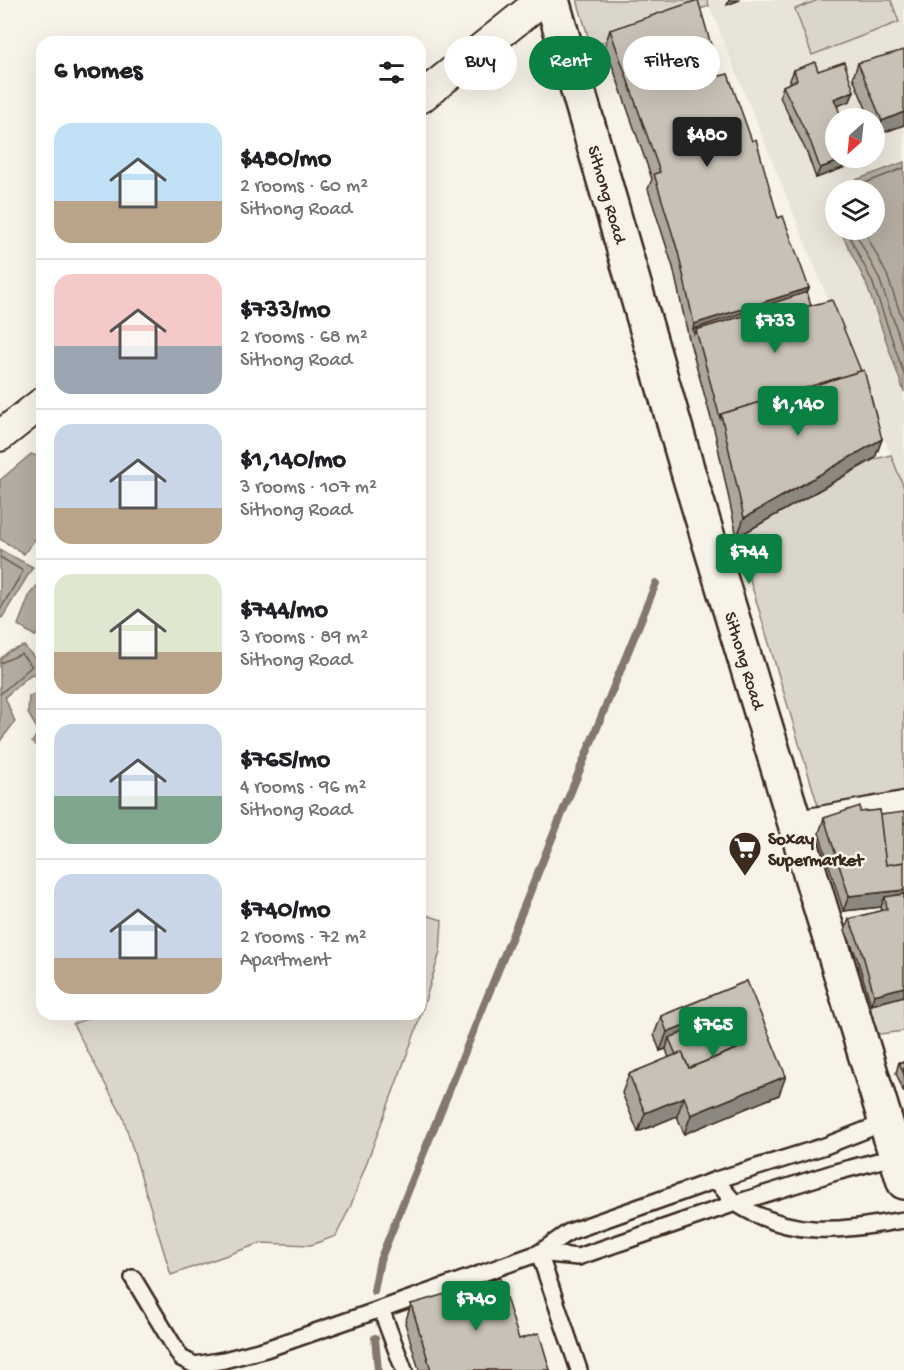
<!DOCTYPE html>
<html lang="en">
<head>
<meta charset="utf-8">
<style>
  :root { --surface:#fff; --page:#f6f6f6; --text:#202124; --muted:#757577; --line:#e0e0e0; --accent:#0b8043 }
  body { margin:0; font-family:"Gochi Hand",sans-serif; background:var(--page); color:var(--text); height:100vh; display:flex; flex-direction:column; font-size:22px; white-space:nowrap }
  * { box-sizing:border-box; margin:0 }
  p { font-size:20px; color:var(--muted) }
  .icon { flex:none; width:33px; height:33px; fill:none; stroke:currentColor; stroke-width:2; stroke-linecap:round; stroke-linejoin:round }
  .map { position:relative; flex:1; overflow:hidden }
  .panel { position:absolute; left:36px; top:36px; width:390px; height:984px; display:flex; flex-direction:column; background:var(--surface); border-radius:18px; box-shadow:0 6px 24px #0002 }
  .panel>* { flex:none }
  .banner { position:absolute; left:444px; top:36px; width:369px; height:54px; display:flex; gap:12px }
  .needle { width:39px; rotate:207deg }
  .controls { position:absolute; left:825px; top:108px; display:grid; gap:12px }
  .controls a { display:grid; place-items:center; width:60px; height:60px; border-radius:50%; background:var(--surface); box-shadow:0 6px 24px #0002; font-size:30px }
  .price { position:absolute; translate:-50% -51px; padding:0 14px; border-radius:6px; background:var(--accent); color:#fff; font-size:20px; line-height:39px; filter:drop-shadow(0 2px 3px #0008) }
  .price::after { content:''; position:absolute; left:50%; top:36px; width:18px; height:14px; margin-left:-9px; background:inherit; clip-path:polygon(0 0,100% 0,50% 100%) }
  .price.active { background:#222; color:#fff }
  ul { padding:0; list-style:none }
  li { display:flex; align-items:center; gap:18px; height:150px; padding:0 18px }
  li+li { border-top:2px solid var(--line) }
  li span { display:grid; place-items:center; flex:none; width:168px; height:120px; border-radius:18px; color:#555 }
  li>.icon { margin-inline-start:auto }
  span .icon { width:72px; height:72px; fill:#fffc; stroke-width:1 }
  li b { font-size:26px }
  h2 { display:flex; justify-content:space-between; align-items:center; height:72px; padding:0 18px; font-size:26px }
  .pill { padding:0 21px; border-radius:27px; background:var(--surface); box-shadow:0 6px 24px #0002; font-size:21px; line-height:54px }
  .pill.active { background:var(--accent); color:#fff }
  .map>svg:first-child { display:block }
</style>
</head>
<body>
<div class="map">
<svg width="904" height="1370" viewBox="0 0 904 1370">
  <rect width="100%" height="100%" fill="#f7f3e8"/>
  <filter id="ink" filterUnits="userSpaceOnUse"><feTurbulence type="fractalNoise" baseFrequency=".0167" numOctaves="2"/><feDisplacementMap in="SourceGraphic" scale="12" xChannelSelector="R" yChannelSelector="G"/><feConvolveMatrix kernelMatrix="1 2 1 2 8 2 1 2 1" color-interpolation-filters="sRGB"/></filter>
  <g filter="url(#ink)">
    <path fill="#e9e4d9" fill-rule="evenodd" d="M707 0H904V488L891 455ZM836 118H874V158H836ZM836 190H874V230H836Z"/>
    <g fill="#dbd6cb" stroke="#8b8074" stroke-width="1.5">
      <polygon points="577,0 707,0 709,6 591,46"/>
      <polygon points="818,0 891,0 899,22 812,55 795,9"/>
      <polygon points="891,455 904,488 904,790 818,806 737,537 875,459"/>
      <polygon points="420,913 442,920 440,952 416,1030 351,1205 336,1236 311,1245 261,1243 171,1275 123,1117 73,1024 99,1014 420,1014"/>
      <polygon points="904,996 904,1031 872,1035 871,1005"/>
    </g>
    <g fill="#b4aca0" stroke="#84786c" stroke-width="1.5">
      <polygon points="904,162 904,392 866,283 840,230 874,230 874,190 841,190 842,185"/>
      <polygon points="31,454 42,458 42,530 24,554 0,539 0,480"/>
      <polygon points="0,550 33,567 2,618 0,617"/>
      <polygon points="42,580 42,631 35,636 18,625 30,594"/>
      <polygon points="24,646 42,666 42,672 30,675 5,697 15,722 0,741 0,659 8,652"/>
      <polygon points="42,691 42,748 40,748 32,742 39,732 28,713 29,696"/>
    </g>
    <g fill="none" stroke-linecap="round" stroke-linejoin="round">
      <g stroke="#6b5e52" stroke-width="1.5">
        <polyline points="847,190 904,168"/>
        <polyline points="846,230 872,281 904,374"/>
        <polyline points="854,230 879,278 904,351"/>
        <polyline points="864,230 887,275 904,324"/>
        <polyline points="0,557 23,571 0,610"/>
        <polyline points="0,663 21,654 32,666 0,694"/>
      </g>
      <g stroke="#84786c" stroke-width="8">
        <polyline points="374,1291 380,1260 656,583"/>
        <polyline points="375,1338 378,1370"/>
      </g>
      <g stroke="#3b2a1e" stroke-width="20">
        <g id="service">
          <path d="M716 1180C722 1187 729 1198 737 1204 794 1240 843 1230 904 1220"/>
          <polyline points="539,1253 578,1257 736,1203 836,1172 897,1156"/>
          <polyline points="539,1253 579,1370"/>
          <polyline points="133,1278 181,1358 195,1365 224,1360 266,1349 381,1309 539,1253 569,1232 716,1180 825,1146 886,1122"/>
          <polyline points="381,1309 404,1370"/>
        </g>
      </g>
      <g stroke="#3b2a1e" stroke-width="34">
        <g id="minor">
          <polyline points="420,98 542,0"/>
          <polyline points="0,436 42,403"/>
          <polyline points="797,826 904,807"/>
        </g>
      </g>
      <g stroke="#3b2a1e" stroke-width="38">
        <g id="secondary">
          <path id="s1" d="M552 0 689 475 904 1182"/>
        </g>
      </g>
      <use href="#service" stroke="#f7f3e8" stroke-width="15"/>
      <use href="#minor" stroke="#f7f3e8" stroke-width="30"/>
      <use href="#secondary" stroke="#f7f3e8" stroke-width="33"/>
    </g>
    <g fill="#aca69d" stroke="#3b2a1e" stroke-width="1.5">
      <polygon points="610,30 720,76 778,218 809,288 807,292 811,306 882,439 875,458 737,537 715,433 689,339 673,267 648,189 652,179 605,45"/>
      <polygon points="858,63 904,125 877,135 874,130 874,118 870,118 853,78"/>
      <polygon points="794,70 818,71 854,91 850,101 837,106 848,166 816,178 807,153 780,97 783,86 791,83 790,80"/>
      <polygon points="880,810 904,996 871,1005 857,958 845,930 849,919 882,911 881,907 843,911 819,833 824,818 860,812"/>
      <polygon points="747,981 779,1095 684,1134 677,1116 638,1132 622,1093 629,1074 669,1058 666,1049 660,1051 654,1035 661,1016"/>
      <polygon points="899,1062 904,1062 904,1093 896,1073"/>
      <polygon points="411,1304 519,1339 550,1370 419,1370 405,1323"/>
    </g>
    <g fill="#8c877f" stroke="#3b2a1e" stroke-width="1.5">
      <polygon points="729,0 740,0 727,5"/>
      <polygon points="854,91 850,101 830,109 834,99"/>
      <polygon points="904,112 904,125 877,135 882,121"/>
      <polygon points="848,158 851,158 848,166 816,178 820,168"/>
      <polygon points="809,288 803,303 696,330 693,329 694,324"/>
      <polygon points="882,439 875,458 737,537 744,518"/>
      <polygon points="904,890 904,904 885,897 881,907 843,911 849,896"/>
      <polygon points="904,987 904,996 871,1005 874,995"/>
      <polygon points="728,1007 721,1026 669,1038 666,1049 660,1051 667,1032"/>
      <polygon points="786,1076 779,1095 684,1134 691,1115"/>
      <polygon points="684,1097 677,1116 638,1132 645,1113"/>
    </g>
    <g fill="#c8c1b6" stroke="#3b2a1e" stroke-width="1.5">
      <polygon points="698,0 720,76 728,74 752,141 756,139 778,218 783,216 809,288 694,324 678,252 654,174 660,172 610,30"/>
      <polygon points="904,50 904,112 882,121 858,63"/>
      <polygon points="815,62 818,71 844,62 854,91 834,99 842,118 836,118 836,158 848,158 820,168 811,143 783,86 797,80 794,70"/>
      <polygon points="807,292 811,306 775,315 773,307 696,330 694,334 693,329"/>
      <polygon points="832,300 861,371 721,414 720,418 696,330 773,307 775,315"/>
      <polygon points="864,370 882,439 744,518 721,414"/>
      <polygon points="860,806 860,812 880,810 886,865 904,862 904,890 849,896 824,818"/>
      <polygon points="904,812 904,862 886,865 880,815"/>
      <polygon points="904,894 904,987 874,995 861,948 849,919 887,909 885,897"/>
      <polygon points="747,981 786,1076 691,1115 684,1097 645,1113 629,1074 682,1052 689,1068 744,1046 728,1007 667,1032 661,1016"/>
      <polygon points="725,1016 738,1048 689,1068 682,1052 676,1055 669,1038"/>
      <polygon points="899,1062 904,1062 904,1074"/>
      <polygon points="500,1278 519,1339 539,1333 550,1370 431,1370 411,1304"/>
    </g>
  </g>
  <defs>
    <g id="supermarket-pin" transform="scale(1.725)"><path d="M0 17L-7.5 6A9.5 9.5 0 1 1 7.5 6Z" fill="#3b2a1e" stroke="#f7f3e8"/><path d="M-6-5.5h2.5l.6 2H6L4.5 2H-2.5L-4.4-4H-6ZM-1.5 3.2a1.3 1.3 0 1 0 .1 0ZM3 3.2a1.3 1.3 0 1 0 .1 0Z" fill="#fff"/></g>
  </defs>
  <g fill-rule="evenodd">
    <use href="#supermarket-pin" x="745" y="848"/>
  </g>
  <g text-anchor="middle" stroke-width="5" stroke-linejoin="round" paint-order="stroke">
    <g font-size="18" fill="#3b2a1e" stroke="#f7f3e8">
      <text dy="6" stroke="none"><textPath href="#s1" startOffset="202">Sithong Road</textPath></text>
      <text dy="6" stroke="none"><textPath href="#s1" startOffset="688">Sithong Road</textPath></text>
    </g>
    <g font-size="18" font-weight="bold" fill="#3b2a1e" stroke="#f7f3e8" text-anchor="start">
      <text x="768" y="844">Soxay<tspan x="768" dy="21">Supermarket</tspan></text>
    </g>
  </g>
</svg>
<div class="controls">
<a><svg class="needle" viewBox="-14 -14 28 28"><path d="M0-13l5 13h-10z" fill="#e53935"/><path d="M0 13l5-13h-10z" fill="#757577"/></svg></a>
<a><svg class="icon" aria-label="layers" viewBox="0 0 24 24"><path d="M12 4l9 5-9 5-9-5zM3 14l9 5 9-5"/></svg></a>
</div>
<b class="price active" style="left:707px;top:168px">$480</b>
<b class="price" style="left:775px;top:354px">$733</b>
<b class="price" style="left:798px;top:437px">$1,140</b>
<b class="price" style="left:749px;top:585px">$744</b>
<b class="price" style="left:713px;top:1058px">$765</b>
<b class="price" style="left:476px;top:1332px">$740</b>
<div class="banner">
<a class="pill">Buy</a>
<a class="pill active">Rent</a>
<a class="pill">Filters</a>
</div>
<section class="panel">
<h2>6 homes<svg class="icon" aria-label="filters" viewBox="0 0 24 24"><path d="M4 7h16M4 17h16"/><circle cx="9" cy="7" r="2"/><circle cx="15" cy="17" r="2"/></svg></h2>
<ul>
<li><span style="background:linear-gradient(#bfe0f5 65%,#b9a48a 0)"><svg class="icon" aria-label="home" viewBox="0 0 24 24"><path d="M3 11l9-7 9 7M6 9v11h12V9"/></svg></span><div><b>$480/mo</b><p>2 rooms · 60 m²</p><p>Sithong Road</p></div></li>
<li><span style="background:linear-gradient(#f6c9c9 60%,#9aa5b1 0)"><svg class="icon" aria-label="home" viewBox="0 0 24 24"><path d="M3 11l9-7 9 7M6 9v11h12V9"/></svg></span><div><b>$733/mo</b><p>2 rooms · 68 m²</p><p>Sithong Road</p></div></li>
<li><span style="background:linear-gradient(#c9d6e8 70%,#b9a48a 0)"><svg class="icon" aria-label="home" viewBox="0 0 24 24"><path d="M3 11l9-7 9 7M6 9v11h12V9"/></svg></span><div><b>$1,140/mo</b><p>3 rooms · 107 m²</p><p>Sithong Road</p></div></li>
<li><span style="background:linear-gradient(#dfe7d0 65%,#b9a48a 0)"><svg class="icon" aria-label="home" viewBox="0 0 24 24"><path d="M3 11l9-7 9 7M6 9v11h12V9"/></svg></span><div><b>$744/mo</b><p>3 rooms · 89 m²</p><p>Sithong Road</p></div></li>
<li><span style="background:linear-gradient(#c9d6e8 60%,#7fa58c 0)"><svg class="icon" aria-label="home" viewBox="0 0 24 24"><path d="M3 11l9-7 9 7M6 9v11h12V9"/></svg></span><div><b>$765/mo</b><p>4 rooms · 96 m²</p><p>Sithong Road</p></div></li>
<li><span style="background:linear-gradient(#c9d6e8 70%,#b9a48a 0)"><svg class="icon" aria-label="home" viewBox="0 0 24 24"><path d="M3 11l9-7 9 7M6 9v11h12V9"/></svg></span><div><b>$740/mo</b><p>2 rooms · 72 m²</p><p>Apartment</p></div></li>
</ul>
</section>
</div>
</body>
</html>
